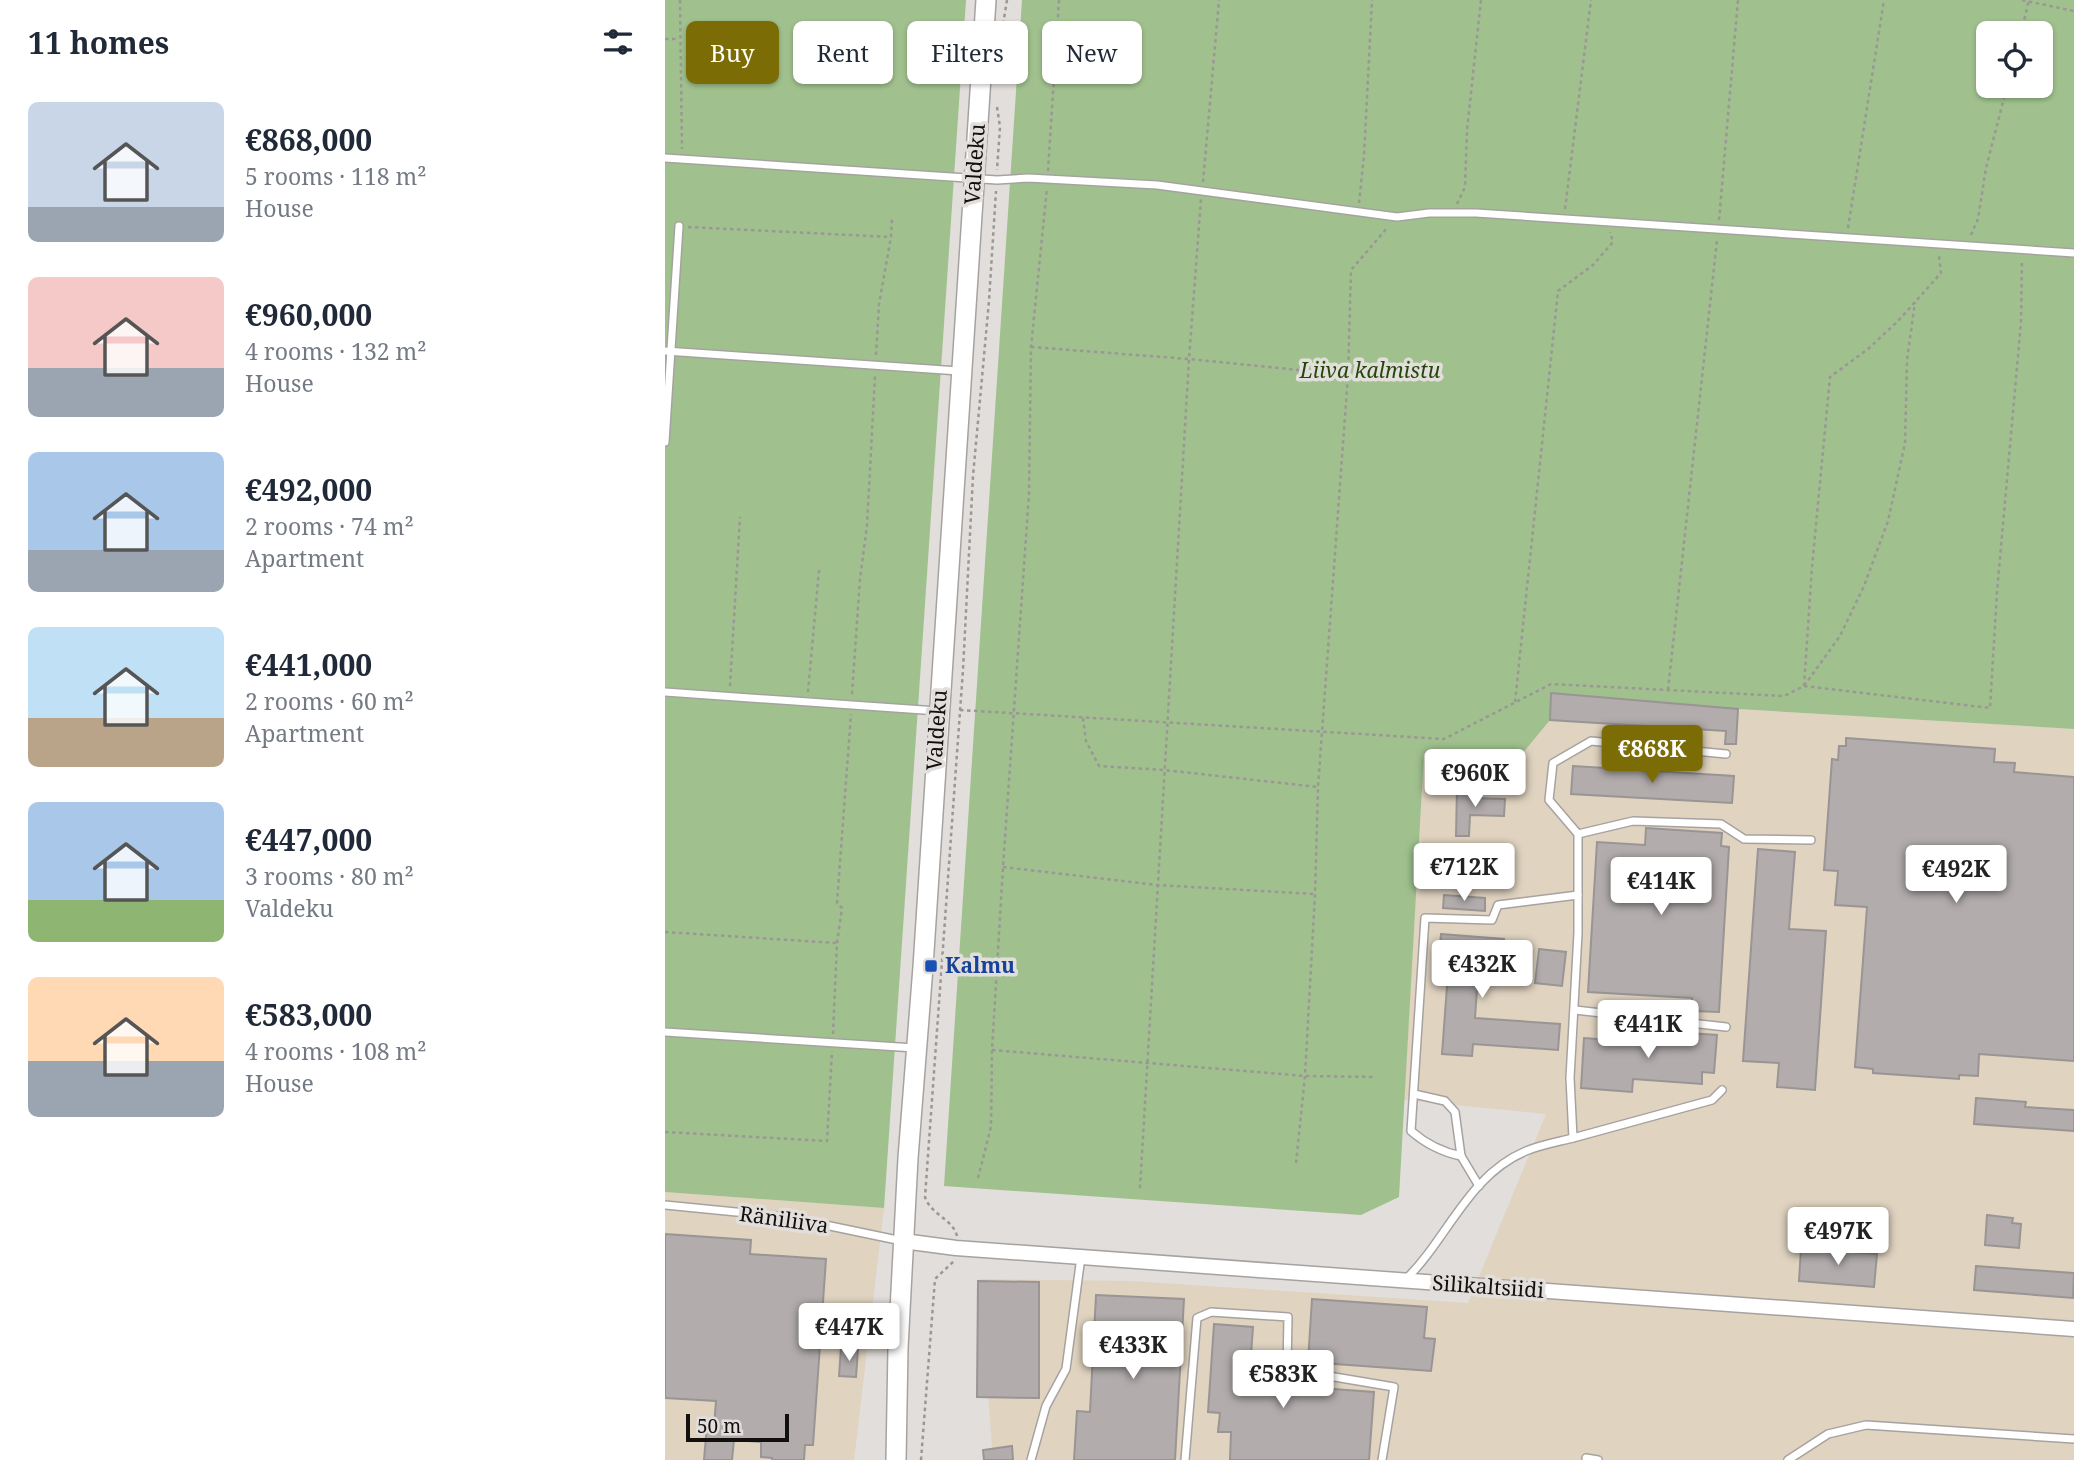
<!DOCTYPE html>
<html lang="en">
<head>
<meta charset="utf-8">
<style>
  :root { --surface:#fff; --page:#f2f2f3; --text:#1f2937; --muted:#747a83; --accent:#7c6c06 }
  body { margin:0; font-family:"Noto Serif",serif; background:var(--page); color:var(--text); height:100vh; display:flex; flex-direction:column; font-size:26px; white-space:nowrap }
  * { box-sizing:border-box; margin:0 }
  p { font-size:23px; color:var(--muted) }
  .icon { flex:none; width:38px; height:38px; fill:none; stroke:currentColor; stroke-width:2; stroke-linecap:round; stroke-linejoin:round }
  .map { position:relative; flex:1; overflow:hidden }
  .details { display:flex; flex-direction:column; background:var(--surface); width:665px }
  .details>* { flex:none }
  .hud { position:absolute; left:21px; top:21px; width:665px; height:63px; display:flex; gap:14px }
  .tools { position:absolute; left:1311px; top:21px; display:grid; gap:14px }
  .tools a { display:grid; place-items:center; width:77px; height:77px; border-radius:10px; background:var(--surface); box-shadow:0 2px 5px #0004; font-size:35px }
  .scale { position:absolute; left:21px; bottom:18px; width:103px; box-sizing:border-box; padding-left:7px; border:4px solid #11100f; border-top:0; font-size:19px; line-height:24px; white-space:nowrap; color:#11100f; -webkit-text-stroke:5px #e2dedb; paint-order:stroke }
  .price { position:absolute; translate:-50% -60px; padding:0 16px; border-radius:7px; background:#fff; color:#222; font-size:23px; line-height:46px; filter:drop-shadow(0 2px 4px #0008) }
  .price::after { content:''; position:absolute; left:50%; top:42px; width:21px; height:16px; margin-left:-10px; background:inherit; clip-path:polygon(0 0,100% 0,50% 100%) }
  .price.active { background:var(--accent); color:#fff }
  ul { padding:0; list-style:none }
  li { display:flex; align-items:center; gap:21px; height:175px; padding:0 28px }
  li span { display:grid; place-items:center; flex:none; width:196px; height:140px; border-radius:10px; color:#555 }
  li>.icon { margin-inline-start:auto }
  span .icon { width:84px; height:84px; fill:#fffc; stroke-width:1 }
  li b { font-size:30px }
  h2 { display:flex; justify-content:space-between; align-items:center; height:84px; padding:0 28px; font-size:30px }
  .tag { padding:0 24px; border-radius:10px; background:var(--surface); box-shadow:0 2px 5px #0004; font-size:24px; line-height:63px }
  .tag.active { background:var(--accent); color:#fff }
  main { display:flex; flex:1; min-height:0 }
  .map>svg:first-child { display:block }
</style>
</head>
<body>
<main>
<section class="details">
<h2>11 homes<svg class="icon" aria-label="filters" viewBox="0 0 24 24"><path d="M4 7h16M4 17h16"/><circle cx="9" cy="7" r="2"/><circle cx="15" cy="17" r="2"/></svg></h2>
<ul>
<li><span style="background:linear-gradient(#c9d6e8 75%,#9aa5b1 0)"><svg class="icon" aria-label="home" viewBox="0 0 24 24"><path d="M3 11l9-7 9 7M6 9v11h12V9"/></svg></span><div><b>€868,000</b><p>5 rooms · 118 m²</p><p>House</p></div></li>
<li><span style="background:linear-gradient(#f6c9c9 65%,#9aa5b1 0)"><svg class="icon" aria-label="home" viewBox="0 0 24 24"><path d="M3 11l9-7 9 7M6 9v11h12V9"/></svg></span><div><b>€960,000</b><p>4 rooms · 132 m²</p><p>House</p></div></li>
<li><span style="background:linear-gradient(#a9c7e8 70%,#9aa5b1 0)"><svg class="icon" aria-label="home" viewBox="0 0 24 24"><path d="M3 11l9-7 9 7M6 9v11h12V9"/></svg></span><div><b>€492,000</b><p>2 rooms · 74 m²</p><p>Apartment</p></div></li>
<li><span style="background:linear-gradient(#bfe0f5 65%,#b9a48a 0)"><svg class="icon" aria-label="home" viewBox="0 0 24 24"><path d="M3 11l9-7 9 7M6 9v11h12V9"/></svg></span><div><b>€441,000</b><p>2 rooms · 60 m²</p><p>Apartment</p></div></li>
<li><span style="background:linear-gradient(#a9c7e8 70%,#8fb573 0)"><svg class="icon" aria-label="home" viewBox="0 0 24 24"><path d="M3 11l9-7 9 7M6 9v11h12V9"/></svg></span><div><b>€447,000</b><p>3 rooms · 80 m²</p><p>Valdeku</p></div></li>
<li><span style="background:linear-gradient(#ffd9b3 60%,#9aa5b1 0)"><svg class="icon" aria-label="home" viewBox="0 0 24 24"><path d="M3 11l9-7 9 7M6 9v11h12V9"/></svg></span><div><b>€583,000</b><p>4 rooms · 108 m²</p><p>House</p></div></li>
</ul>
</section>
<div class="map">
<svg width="1409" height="1460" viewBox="0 0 1409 1460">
  <rect width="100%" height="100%" fill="#e2dedb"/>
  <g fill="#e0d3c0">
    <polygon points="886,693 1073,709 1409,729 1409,1460 328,1460 314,1279 466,1281 803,1303 881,1114 739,1100 759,753 857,754"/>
    <polygon points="0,1192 219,1208 189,1460 0,1460"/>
  </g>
  <g fill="#a0c18e" fill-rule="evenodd">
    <polygon points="0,0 301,0 219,1208 0,1192"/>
    <path d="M357 0H1409V729L1073 709 887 694 885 720 857 754 759 753 734 1197 696 1215 279 1186ZM1323 33H1376V86H1323Z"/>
  </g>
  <g fill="#b2adac" stroke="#999594" stroke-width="2">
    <polygon points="886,693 1073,709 1071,744 1060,744 1061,731 885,720"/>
    <polygon points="1181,738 1330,749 1329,762 1350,763 1349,772 1409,777 1409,1061 1314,1054 1313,1076 1294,1075 1294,1079 1208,1073 1208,1069 1190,1067 1202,907 1170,905 1173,871 1159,870 1167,759 1173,760 1174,746 1181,746"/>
    <polygon points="908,766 1069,776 1067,803 906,794"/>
    <polygon points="792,787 806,788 805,798 840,799 839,816 805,815 804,836 791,836"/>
    <polygon points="981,828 1057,833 1056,846 1064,847 1054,1012 1027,1011 1027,998 923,992 932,842 980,845"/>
    <polygon points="1093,849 1130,852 1124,929 1161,931 1150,1090 1112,1087 1114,1063 1078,1061"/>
    <polygon points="779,895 820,898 820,911 778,908"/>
    <polygon points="776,934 839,939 837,977 813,975 810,1018 895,1024 893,1050 808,1044 807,1056 777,1054 783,973 773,972"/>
    <polygon points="874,949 901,952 897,986 870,983"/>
    <polygon points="977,1030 1052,1035 1049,1073 1037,1072 1037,1084 968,1079 967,1092 916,1088 919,1038 976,1042"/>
    <polygon points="1311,1098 1361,1102 1360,1107 1409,1110 1409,1131 1309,1124"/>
    <polygon points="1322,1215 1348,1218 1347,1223 1356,1224 1354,1248 1320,1245"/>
    <polygon points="0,1234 86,1240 85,1254 161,1259 148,1445 140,1445 139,1460 107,1460 107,1458 96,1457 96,1442 69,1440 67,1460 39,1460 42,1425 49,1426 51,1401 0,1398"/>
    <polygon points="1136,1248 1212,1254 1209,1287 1134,1281"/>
    <polygon points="1311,1266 1409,1273 1408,1298 1309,1290"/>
    <polygon points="313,1281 374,1282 374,1398 312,1397"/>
    <polygon points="431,1295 519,1299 510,1460 409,1460 412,1411 425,1412"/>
    <polygon points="647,1299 762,1307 759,1338 770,1339 766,1371 643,1362"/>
    <polygon points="549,1324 588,1327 584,1383 709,1392 704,1460 565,1460 566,1432 553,1432 555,1413 543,1412"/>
    <polygon points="176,1348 193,1349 191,1377 174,1376"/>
    <polygon points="347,1446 348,1460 319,1460 318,1450"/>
  </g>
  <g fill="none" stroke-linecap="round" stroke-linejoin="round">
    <g stroke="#a6a2a0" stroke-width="10">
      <g id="lane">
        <polyline points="0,158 332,180 363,178 492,185 732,217 764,213 811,213 1409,253"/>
        <polyline points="0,351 294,371"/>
        <polyline points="0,442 14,226"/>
        <polyline points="0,692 273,711"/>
        <polyline points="913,834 968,821 1056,824 1079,839 1146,840"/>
        <polyline points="910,1010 1061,1027"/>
        <polyline points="0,1032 250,1048"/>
        <polyline points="749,1094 780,1101 790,1112 796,1156 814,1186"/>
        <polyline points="908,1138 1047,1100 1057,1090"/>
        <path d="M796 1156C777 1152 761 1144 746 1131L760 918 827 920 833 905 913 895"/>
        <polyline points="0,1205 122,1217 237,1241"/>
        <path d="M740 1280C782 1240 803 1175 861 1151 875 1145 892 1142 908 1138L905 1078 913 933V834L884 800 888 763 926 741 1061 754"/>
        <polyline points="921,1458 933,1460"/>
        <polyline points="366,1460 381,1406 401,1369 416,1257"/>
        <polyline points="520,1460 532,1318 546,1312 623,1317 622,1369 729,1387 717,1460"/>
        <polyline points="1123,1460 1163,1434 1201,1425 1409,1439"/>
      </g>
    </g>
    <g stroke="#a6a2a0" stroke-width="17">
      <polyline id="street" points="238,1241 291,1248 1409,1329"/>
    </g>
    <g stroke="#a6a2a0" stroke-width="22">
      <polyline id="secondary" points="231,1460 233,1348 243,1158 258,967 321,0"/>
    </g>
    <g stroke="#9a9794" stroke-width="2.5" stroke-dasharray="3.5 3.5" stroke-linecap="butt">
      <polyline points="15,0 17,149"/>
      <polyline points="1357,0 1409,11"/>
      <polyline points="337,31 342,0"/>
      <polyline points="1356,33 1364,0"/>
      <polyline points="0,39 14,39"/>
      <polyline points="332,107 335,127 332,170"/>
      <polyline points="383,171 394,0"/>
      <polyline points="538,182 554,0"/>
      <polyline points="694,203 699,156 707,0"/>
      <polyline points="792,204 800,187 802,130 816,0"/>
      <polyline points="900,209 926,0"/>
      <polyline points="1054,220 1073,0"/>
      <polyline points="23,227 226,237"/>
      <polyline points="1183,228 1219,0"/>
      <polyline points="1306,235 1313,219 1321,168 1342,86"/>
      <polyline points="366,347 524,359 683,375"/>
      <polyline points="211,355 214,304 226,237 227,218"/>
      <polyline points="65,686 75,517"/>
      <polyline points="1139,686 1325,708 1332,592 1356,322 1357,260"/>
      <polyline points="1139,686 1147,567 1165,377 1203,349 1233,321 1276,273 1274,256"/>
      <polyline points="1003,690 1052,240"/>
      <polyline points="143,692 154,570"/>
      <polyline points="187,694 195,579 202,525 210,376"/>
      <polyline points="850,702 893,291 928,265 948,242 945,232"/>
      <polyline points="295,710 779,739 886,684 1119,696 1139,686 1175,636 1199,586 1223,521 1240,443 1242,360 1250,302"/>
      <polyline points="418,718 421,741 434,766 499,770 653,787"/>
      <polyline points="338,867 492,885 649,894"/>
      <polyline points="0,932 171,943"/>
      <polyline points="168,1034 172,943 177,908 172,903 186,714"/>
      <polyline points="327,1050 640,1076 711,1077"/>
      <polyline points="0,1132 162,1141 167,1051"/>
      <polyline points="631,1163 640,1076 650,894 653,787 683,375 686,270 723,227"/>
      <polyline points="313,1178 326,1127 327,1050 338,867 364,494 366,347 382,188"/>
      <polyline points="475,1188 524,359 536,199"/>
      <path d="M292 1236C288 1219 266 1215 260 1197L298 670 308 476 324 301 331 191"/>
      <polyline points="256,1460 270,1279 290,1260"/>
    </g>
    <use href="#lane" stroke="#fff" stroke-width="7"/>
    <use href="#street" stroke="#fff" stroke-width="14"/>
    <use href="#secondary" stroke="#fff" stroke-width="19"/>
    <polyline stroke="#514f4e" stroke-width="4.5" stroke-dasharray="9 9" stroke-linecap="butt" points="813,1294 824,1277"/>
  </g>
  <rect fill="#1a4fb4" stroke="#e2dedb" stroke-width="2.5" x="259" y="959" width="14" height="14" rx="3.5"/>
  <g text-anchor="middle" stroke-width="7" stroke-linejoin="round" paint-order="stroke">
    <g font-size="21" fill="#11100f" stroke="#e2dedb">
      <text transform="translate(310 164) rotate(-86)" y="7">Valdeku</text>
      <text transform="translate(272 730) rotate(-86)" y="7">Valdeku</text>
      <text transform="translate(119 1220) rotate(8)" y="7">Räniliiva</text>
      <text transform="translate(823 1287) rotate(4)" y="7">Silikaltsiidi</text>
    </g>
    <g font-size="21" font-style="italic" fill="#25460b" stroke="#e2dedb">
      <text x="705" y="378">Liiva kalmistu</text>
    </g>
    <g font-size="21" font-weight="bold" fill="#164399" stroke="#e2dedb" text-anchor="start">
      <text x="280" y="973">Kalmu</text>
    </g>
  </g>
</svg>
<div class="tools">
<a><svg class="icon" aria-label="locate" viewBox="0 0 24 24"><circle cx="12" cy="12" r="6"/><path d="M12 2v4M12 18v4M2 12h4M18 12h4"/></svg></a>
</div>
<div class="scale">50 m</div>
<b class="price active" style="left:987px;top:785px">€868K</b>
<b class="price" style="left:810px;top:809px">€960K</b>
<b class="price" style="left:799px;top:903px">€712K</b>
<b class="price" style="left:1291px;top:905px">€492K</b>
<b class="price" style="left:996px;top:917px">€414K</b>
<b class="price" style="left:817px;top:1000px">€432K</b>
<b class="price" style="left:983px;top:1060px">€441K</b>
<b class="price" style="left:1173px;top:1267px">€497K</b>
<b class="price" style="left:184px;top:1363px">€447K</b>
<b class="price" style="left:468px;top:1381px">€433K</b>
<b class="price" style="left:618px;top:1410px">€583K</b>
<div class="hud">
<a class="tag active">Buy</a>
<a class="tag">Rent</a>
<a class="tag">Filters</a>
<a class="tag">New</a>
</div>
</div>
</main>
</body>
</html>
